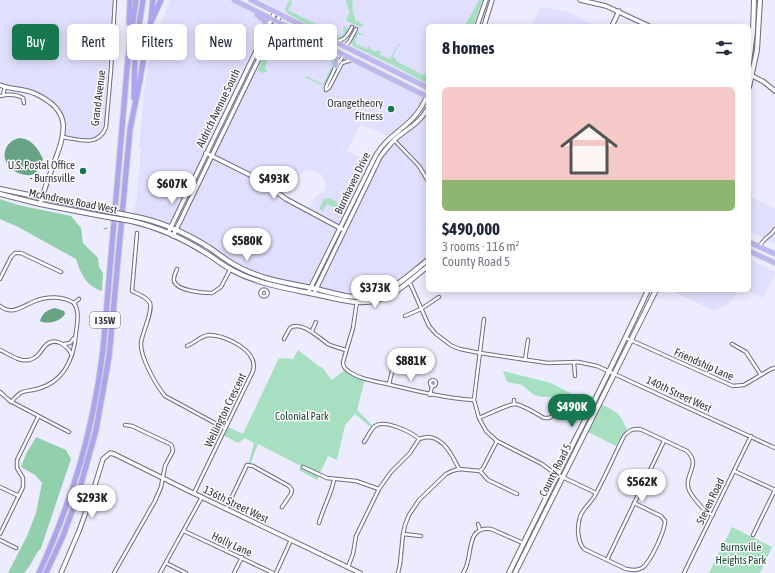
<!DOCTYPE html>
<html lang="en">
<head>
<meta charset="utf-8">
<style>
  :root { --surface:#fff; --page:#f6f6f7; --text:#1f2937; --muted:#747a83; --accent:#17784f }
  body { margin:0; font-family:"Asap Condensed",sans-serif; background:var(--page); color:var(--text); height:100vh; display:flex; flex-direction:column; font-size:15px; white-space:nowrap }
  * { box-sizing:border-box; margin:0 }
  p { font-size:13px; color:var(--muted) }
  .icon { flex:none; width:22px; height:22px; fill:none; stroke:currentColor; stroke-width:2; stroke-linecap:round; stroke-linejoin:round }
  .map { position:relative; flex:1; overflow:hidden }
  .sheet { position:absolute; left:426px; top:24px; width:325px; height:268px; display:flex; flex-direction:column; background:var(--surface); border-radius:6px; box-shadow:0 2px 10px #0003 }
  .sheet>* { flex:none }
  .top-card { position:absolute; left:12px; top:24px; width:354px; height:36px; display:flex; gap:8px }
  .price { position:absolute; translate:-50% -34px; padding:0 9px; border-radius:14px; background:#fff; color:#222; font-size:13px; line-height:26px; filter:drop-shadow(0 1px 2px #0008) }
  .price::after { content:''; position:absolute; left:50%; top:24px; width:12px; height:9px; margin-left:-6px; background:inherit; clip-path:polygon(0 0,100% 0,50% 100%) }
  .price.active { background:var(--accent); color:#fff }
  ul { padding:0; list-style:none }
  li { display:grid; align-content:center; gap:8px; height:212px; padding:0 16px }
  li span { display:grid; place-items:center; height:124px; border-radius:6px; color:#555 }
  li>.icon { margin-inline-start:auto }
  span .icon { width:72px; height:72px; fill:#fffc; stroke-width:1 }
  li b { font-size:17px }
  h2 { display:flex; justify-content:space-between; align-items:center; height:48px; padding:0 16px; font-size:17px }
  .tag { padding:0 14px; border-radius:6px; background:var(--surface); box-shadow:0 2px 10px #0003; font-size:14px; line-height:36px }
  .tag.active { background:var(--accent); color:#fff }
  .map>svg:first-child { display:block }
</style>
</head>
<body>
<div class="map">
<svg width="775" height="573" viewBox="0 0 775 573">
  <rect width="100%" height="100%" fill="#edecfe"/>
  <g fill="#e0dffd" fill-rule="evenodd">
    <polygon points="0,0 115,0 106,127 101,136 89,141 63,137 63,128 58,110 34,93 0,85"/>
    <polygon points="170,0 234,0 262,17 266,30 171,227 132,216 137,196 141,149 139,148 144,93 150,52"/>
    <polygon points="260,0 482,0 472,26 428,26 428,85"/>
    <polygon points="540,7 565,11 596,26 531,26"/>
    <path d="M277 22 427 97 415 116 389 137 361 124 347 151 372 163 311 288 268 279 227 260 176 230ZM309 170 313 171 321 174 325 181 326 187 324 191 316 196 308 211 274 191 277 186 297 176 301 173Z"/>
    <polygon points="428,108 428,260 388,290 362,297 316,289 380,157 390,143 409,129"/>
    <polygon points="749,196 775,208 775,244 749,231"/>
    <polygon points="749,259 775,272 775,275 763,298 746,290 749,290"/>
    <polygon points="670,290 739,290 728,305 714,311"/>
  </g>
  <g fill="#a7e0c0">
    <path d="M291 0 292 3 288 10 341 37 344 33 343 28 344 26 347 28 348 32C345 38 340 41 333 38L288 14 285 9 289 1Z"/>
    <polygon points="346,0 352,0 353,6 352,8 356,22 358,21 363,25 361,27 346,21 350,10 348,9"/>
    <polygon points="479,0 483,0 473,26 467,26 466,24"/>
    <polygon points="206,25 222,34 226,39 225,41 221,44 222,42 213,30 209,31 207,35 199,32"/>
    <polygon points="279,26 324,50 333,56 334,67 325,84 322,85 306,78 306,76 323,84 332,66 331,60 316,52 312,52 312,50 294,41 293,43 290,39 281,34 266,64 265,69 267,70 267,72 263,73 257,71 278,28 280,28"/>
    <polygon points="359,32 366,36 358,34 355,41 356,44 367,49 369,46 370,47 370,49 376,52 378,50 381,52 380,55 390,59 398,44 400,44 401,46 398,45 393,57 396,59 396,61 423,75 428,71 428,84 395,66 353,46 352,41 355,34"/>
    <polygon points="329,198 337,202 338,205 336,208 327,204 323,211 319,209 324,199"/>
    <polygon points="298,350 320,367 322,367 332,380 346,369 365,379 357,410 374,427 373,429 355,414 345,425 337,460 328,456 317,480 299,470 301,466 258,444 250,465 248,465 254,443 245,438 238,443 221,434 226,426 243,434 279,358 293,359"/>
    <polygon points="503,371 551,383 572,394 566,400 558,396 553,397 542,397 534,395 522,385 507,382"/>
    <path d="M601 404C617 412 619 412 627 429L622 434 616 446 588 432Z"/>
    <polygon points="732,527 772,547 760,573 709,573"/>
  </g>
  <g fill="#92cfad">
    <path d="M0 199 18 205 71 216 81 228 83 243 98 258 99 267 103 273 102 291C86 286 81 274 76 259L18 227 0 219Z"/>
    <path d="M36 437 66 450 71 459 41 548C34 555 32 565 24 573H8L27 536 36 513 42 483 35 475 21 467 26 454Z"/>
  </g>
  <g fill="#68a483">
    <path d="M19 138C31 138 38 148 43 159L36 173C28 177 25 175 18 173 0 165 0 143 19 138Z"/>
    <path d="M55 308 64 311 65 314C61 321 48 325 40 321 42 313 47 310 55 308Z"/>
  </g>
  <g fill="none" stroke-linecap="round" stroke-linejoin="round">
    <polyline stroke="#68a483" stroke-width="1" points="104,229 107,228"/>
    <g stroke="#6d6b85" stroke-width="4.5">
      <g id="minor">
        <path d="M335 42C345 40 348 35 352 27"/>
        <polyline points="345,46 349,42 356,29"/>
        <polyline points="326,90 329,88 342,63 351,60"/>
        <polyline points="326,90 326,87 336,66 344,55"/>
        <polyline points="3,95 5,87"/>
        <path d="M0 96C8 94 16 94 23 98L24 103"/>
        <path d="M63 137C79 140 99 147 106 127L111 70 115 0"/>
        <polyline points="394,140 419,166 428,181"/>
        <path d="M137 233 132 291C138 294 147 297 150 303 153 312 142 333 141 343 140 357 156 385 165 396L224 428"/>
        <path d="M760 246C764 237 771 237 775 229"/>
        <path d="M177 269C176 272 173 277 174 281 177 291 203 293 212 293L221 287 231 268"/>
        <polyline points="0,279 11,257 15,253 21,253 61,272"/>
        <polyline points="409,281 429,326 436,334 452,346 460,349 480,353 548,363 578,362 597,366 775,448"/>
        <circle cx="264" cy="293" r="3.5"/>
        <path d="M357 301 353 328 343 362C343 366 344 368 347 370 358 379 374 381 387 384 416 391 444 398 474 400"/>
        <polyline points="74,303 79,299"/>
        <path d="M0 306C12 316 23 306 35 301 47 296 63 296 74 303"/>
        <polyline points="405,316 421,309 439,297"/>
        <polyline points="484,319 474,400 479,418 486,431 497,441 542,464 554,473 596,493"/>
        <polyline points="312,331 316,322"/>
        <polyline points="626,338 733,386 744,385 771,369 775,368"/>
        <path d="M284 339 290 328C301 320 319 338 328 344 334 347 340 348 346 350"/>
        <polyline points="64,344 70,343 74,338"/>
        <polyline points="732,344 746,352 761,375"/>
        <path d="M187 346C195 343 200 336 209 335 226 335 259 351 253 371L194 493"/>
        <path d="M0 350C9 354 19 362 29 360 38 358 40 352 45 346 55 336 67 345 72 355"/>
        <polyline points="525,360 528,340"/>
        <polyline points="574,363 575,376"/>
        <circle cx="433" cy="383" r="3"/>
        <polyline points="389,384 395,359"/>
        <polyline points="0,392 10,401 69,432"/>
        <polyline points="430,395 432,386"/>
        <polyline points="514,400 514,404"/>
        <path d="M11 402C24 388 22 393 37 389 64 382 74 358 76 333 77 323 80 312 74 303"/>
        <path d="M479 418C486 415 509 404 515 404 523 405 537 414 544 418H549L556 414"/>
        <path d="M364 442C368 437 370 430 375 426 384 419 412 432 419 439 422 438 426 437 429 437 445 439 453 457 459 469"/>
        <polyline points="303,467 327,478 356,481 379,489"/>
        <polyline points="480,471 483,468 497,441"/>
        <polyline points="734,471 775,490"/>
        <polyline points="0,487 19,496"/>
        <path d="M634 503 661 516 665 521C665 531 650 563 642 568 636 571 632 570 626 569L584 549C577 541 577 527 580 517 583 508 590 504 594 497 605 477 614 456 624 436 629 430 632 429 640 429L687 451C702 466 683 474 689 490 691 495 695 499 698 503 703 508 706 513 713 515"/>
        <polyline points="226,509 247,465 253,466 289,486 292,490 291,494 282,507"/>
        <path d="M319 523C323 508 331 495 334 480"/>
        <polyline points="478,524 480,530"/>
        <polyline points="184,531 273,573"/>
        <polyline points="0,534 23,487 23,478 17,468 17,460 38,417"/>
        <polyline points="403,534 421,536"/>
        <polyline points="753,535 775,490"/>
        <polyline points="0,540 16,548"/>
        <polyline points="607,560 664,441"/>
        <polyline points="166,563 186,573"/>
        <polyline points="348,567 353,554 356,536 379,489 391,472 410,453 419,439"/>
        <polyline points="114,573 155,501 161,487 165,466 173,451 172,446 170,444 132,426 125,425"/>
        <polyline points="160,573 202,497"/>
        <polyline points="234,573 242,557"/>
        <polyline points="276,573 291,540"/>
        <polyline points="398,573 400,564 403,534 405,525 409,515 419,500 446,474 452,471 459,469 480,471 488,480 517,494"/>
        <path d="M463 573C474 559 464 525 491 529L523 543"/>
        <polyline points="684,573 751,436"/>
      </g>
    </g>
    <g stroke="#6d6b85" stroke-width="5.5">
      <g id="tertiary">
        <polyline points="580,0 606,6 649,26"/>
        <polyline points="477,26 486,0"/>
        <polyline points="484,26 492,0"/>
        <polyline points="612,26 619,11"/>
        <polyline points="749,74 764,82 775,91"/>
        <path d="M0 85C11 90 24 88 36 94 72 111 66 131 54 163 49 177 44 190 40 204"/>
        <polyline points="206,153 260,180 286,199 342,229"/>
        <polyline points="168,233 275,12"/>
        <polyline points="173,236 280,15"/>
        <path d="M315 291 380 157C386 149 392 141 400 135 411 127 421 121 428 108"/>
        <path d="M308 293 376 155C387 137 400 132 413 118 420 111 424 103 428 94"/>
        <polyline points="61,573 79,531 91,498 103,459 110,453 114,454 193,493 360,573"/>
      </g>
    </g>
    <g stroke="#6d6b85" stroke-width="6">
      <g id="secondary">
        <polyline points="749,63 753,32 754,0"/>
        <polyline points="749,87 757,50 760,0"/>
        <polyline points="0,189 102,210"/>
        <polyline points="0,194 40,204 102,216"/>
        <path d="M132 216C160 221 186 233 210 248 218 254 226 260 235 265 259 279 286 283 313 288 333 293 355 301 375 295 396 289 412 272 428 260"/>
        <path d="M131 221C158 227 186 240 209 255 217 260 224 266 232 270 258 284 286 288 314 294 335 298 356 306 377 300 397 294 412 279 428 266"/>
        <path d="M509 573C555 478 604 385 648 290"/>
        <polyline points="515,573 656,290"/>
      </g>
    </g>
    <g stroke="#d2d2d5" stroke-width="6">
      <g id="trunk">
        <polyline points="234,0 428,97"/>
        <polyline points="251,0 428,88"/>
        <polyline points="257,15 265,21 266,30"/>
        <path d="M326 49C333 54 337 57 336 66"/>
        <polyline points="749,242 775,254"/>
        <polyline points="749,251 775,263"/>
      </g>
    </g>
    <g stroke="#d2d2d5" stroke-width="7">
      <g id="motorway">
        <polyline points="151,21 153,0"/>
        <polyline points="129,23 130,0"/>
        <polyline points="134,98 135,51 143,0"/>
        <path d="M39 573C73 498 93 432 103 350L128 58 136 0"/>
        <polyline points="46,573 63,536 78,495 96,430 109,357 130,129 140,80 148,32 151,22 161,0"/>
      </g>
    </g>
    <use href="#minor" stroke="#fff" stroke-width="2.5"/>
    <use href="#tertiary" stroke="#fff" stroke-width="3.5"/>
    <use href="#secondary" stroke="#fff" stroke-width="4"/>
    <use href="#trunk" stroke="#bcb7f0" stroke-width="4.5"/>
    <use href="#motorway" stroke="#aca5ed" stroke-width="5"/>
    <g stroke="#6d6b85" stroke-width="6" stroke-linecap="butt">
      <g id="secondary-bridge">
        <polyline points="102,210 132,216"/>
        <polyline points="102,216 131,221"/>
      </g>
    </g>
    <use href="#secondary-bridge" stroke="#fff" stroke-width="4"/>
  </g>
  <g fill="#17784f" stroke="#fcfcfc" stroke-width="1.5">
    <circle cx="391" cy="109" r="4"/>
    <circle cx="83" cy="171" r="4"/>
  </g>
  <g text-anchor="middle" stroke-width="3" stroke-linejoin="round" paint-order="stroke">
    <rect fill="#fcfcfc" stroke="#706f78" stroke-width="1" x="90" y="312" width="30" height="16" rx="3"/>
    <g font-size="10" font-weight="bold" fill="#34333f">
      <text x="105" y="324">I 35W</text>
    </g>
    <g font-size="11" fill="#34333f" stroke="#fcfcfc">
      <text transform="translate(98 98) rotate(-83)" y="4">Grand Avenue</text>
      <text transform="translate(218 108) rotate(-64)" y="4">Aldrich Avenue South</text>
      <text transform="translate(352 183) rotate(-64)" y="4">Burnhaven Drive</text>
      <text transform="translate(73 201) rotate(11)" y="4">McAndrews Road West</text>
      <text transform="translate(704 364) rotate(24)" y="4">Friendship Lane</text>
      <text transform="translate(679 394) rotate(25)" y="4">140th Street West</text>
      <text transform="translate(225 410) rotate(-64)" y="4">Wellington Crescent</text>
      <text transform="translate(555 470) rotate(-63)" y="4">County Road 5</text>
      <text transform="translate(710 501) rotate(-64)" y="4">Steven Road</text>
      <text transform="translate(236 504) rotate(26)" y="4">136th Street West</text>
      <text transform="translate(232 544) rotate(25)" y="4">Holly Lane</text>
    </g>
    <g font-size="11" fill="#34333f" stroke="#fcfcfc" text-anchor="end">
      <text x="383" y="107">Orangetheory<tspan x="383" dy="13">Fitness</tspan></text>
      <text x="75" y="169">U.S. Postal Office<tspan x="75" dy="13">- Burnsville</tspan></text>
    </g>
    <g font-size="11" fill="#1c4b34" stroke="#fcfcfc">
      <text x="302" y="420">Colonial Park</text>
      <text x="741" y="551">Burnsville<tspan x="741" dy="13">Heights Park</tspan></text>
    </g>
  </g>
</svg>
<b class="price" style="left:274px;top:200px">$493K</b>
<b class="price" style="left:172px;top:205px">$607K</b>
<b class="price" style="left:247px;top:262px">$580K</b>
<b class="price" style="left:375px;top:309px">$373K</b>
<b class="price" style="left:411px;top:382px">$881K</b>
<b class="price active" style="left:572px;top:428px">$490K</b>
<b class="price" style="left:642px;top:503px">$562K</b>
<b class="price" style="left:92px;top:519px">$293K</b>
<div class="top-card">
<a class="tag active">Buy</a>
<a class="tag">Rent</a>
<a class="tag">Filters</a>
<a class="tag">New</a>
<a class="tag">Apartment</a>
</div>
<section class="sheet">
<h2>8 homes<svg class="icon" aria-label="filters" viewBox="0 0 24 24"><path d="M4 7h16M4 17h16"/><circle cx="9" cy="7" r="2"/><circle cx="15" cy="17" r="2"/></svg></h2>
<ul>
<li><span style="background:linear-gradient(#f6c9c9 75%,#8fb573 0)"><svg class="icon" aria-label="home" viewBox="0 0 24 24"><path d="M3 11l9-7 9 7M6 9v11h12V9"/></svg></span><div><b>$490,000</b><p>3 rooms · 116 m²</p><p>County Road 5</p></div></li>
</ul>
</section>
</div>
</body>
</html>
